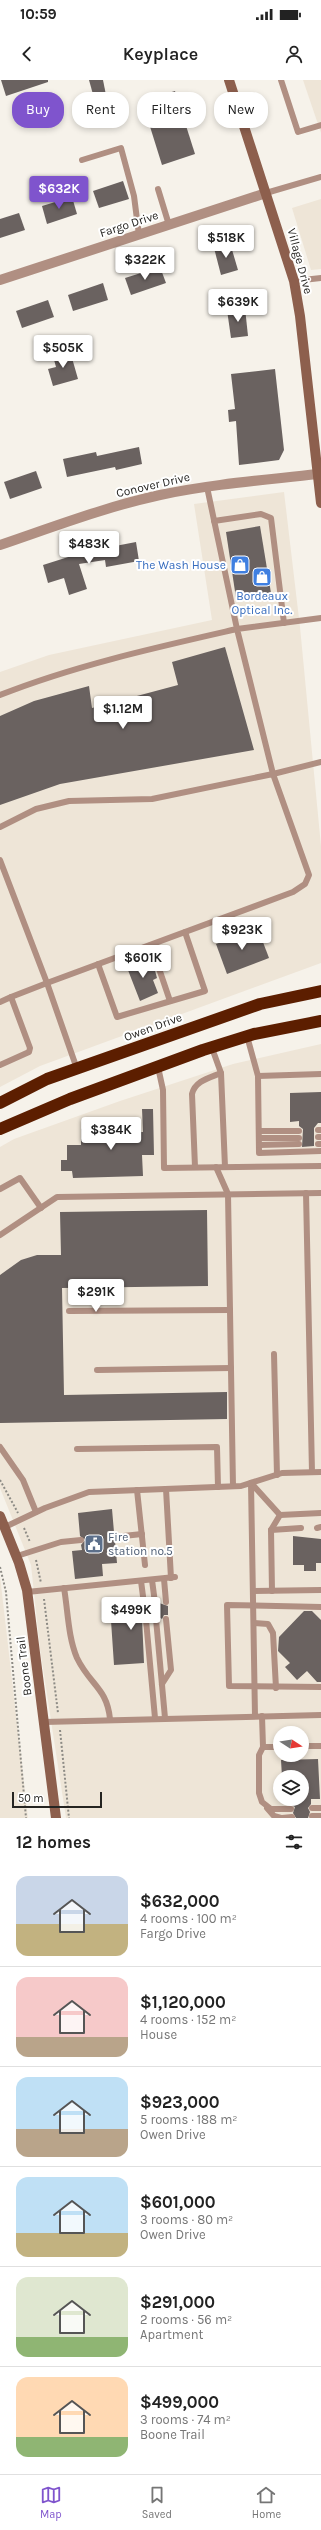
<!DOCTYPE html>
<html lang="en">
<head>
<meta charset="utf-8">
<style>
  :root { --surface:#fff; --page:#f2f2f2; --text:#222; --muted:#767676; --line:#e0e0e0; --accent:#7f54cd }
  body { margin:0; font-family:Karla,sans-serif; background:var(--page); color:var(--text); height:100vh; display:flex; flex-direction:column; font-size:15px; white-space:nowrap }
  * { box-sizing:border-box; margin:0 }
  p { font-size:13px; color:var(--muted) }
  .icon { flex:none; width:22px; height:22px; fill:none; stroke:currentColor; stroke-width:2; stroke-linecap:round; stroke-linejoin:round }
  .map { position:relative; height:1738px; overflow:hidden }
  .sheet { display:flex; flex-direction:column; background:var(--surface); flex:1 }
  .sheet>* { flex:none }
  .banner { position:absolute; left:12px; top:12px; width:297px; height:36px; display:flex; gap:8px }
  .needle { width:26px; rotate:102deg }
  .fabs { position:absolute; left:273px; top:1646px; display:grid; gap:8px }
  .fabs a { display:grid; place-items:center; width:36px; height:36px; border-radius:50%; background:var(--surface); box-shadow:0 2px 6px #0003; font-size:20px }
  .scale { position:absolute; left:12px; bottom:10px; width:90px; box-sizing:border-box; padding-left:4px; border:2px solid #252421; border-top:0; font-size:11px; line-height:14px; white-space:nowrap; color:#252421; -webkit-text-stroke:3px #fff; paint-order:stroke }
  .price { position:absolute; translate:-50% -34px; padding:0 9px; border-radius:4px; background:#fff; color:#222; font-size:13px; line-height:26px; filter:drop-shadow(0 1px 2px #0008) }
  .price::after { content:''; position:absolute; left:50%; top:24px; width:12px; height:9px; margin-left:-6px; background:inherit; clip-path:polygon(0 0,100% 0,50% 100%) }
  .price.on { background:var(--accent); color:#fff }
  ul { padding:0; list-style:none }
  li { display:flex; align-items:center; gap:12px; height:100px; padding:0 16px }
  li+li { border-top:1px solid var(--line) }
  li span { display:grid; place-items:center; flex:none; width:112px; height:80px; border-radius:12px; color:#555 }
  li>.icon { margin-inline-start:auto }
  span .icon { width:48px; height:48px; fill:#fffc; stroke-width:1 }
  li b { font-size:17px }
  h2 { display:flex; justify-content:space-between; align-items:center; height:48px; padding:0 16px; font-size:17px }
  .pill { padding:0 14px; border-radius:16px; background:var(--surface); box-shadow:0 2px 6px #0003; font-size:14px; line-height:36px }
  .pill.on { background:var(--accent); color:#fff }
  .status { display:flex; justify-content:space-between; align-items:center; height:28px; padding:0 20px; background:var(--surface); direction:ltr }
  .status svg { height:11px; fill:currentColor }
  header { display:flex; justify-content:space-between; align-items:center; height:52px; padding:0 16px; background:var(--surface); font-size:18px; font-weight:600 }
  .menu { display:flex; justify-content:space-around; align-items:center; height:56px; border-top:1px solid var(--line); background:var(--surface); font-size:11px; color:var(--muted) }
  .menu a { display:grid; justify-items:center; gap:2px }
  .menu .on { color:var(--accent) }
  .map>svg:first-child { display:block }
</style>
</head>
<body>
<div class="status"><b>10:59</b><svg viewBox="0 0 49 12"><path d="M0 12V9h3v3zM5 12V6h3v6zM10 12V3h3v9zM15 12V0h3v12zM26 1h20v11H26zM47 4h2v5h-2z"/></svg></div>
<header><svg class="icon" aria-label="back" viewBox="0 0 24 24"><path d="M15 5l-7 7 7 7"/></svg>Keyplace<svg class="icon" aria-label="person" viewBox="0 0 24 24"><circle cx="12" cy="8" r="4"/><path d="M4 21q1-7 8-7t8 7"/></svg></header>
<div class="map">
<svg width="321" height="1738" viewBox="0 0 321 1738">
  <rect width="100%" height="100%" fill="#f6f2ea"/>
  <g fill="#eee5d7" fill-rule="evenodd">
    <polygon points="303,0 321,0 321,53"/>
    <polygon points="321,119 321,189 311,190 292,128"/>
    <polygon points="284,412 300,547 321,766 321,883 40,986 0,1007 0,592 49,575 212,540 194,424"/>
    <path d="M321 964V1738H66L40 1569 31 1485 0 1408V1067L14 1059 120 1021 233 984ZM280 1653H302V1675H280ZM280 1697H302V1719H280Z"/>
    <polygon points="0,1496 28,1738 0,1738"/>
  </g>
  <g fill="#6a6260">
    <polygon points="1,0 48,0 48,2 6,16"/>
    <polygon points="89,0 103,0 106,15 94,18"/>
    <polygon points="175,11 195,74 162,85 142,21"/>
    <polygon points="123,101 129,119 99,128 93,111"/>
    <polygon points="72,117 77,134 47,144 42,126"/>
    <polygon points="19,133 25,150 0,158 0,139"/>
    <polygon points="230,163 238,190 221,195 214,168"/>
    <polygon points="160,187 166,203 131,215 125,198"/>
    <polygon points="103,203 108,220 73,231 68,215"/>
    <polygon points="48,220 54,237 22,248 16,231"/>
    <polygon points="245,228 248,256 231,258 227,230"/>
    <polygon points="70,271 78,299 53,306 48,289 56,287 53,276"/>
    <polygon points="275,289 284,370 279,380 239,385 236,341 229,342 228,330 235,329 231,294"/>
    <polygon points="139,367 142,384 116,390 115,387 67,397 63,379 96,372 97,376"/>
    <polygon points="36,391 42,408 10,419 4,402"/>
    <polygon points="260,446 271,513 236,518 226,452"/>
    <polygon points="136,462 139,481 106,487 105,480 79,484 87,509 69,515 64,498 48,503 43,485 84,472"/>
    <polygon points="225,567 254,670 60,704 0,725 0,636 34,621 89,606 92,628 178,605 172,582"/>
    <polygon points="258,849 269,878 227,894 216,864"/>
    <polygon points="144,878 148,889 154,887 157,898 153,900 158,913 140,921 126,885"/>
    <polygon points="321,1012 321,1043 318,1043 314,1048 314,1066 302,1067 303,1049 299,1046 299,1041 290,1042 290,1013"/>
    <polygon points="142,1029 153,1029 154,1075 142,1075 143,1096 73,1098 72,1091 61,1091 61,1080 67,1080 67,1065 81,1065 81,1049 106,1038 107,1053 143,1052"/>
    <polygon points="207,1130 208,1206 62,1208 64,1315 227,1312 227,1339 0,1343 0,1195 21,1180 37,1175 61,1175 60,1132"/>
    <polygon points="112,1429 114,1452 110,1457 115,1461 117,1483 102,1484 103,1496 75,1499 72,1471 82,1470 81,1465 85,1460 80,1456 78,1433"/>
    <polygon points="293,1456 321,1459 321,1483 316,1483 316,1491 304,1491 304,1485 293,1485"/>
    <polygon points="151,1523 154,1527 157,1527 159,1523 168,1526 168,1535 164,1535 162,1539 156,1535 152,1540 148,1536 142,1538 144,1583 114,1585 110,1526 140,1524 144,1528"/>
    <polygon points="304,1531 312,1531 321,1540 321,1602 317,1602 307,1591 297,1600 285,1587 290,1583 278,1571 279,1557"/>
    <polygon points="318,1679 320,1719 311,1719 311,1724 308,1728 310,1732 308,1738 296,1738 293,1733 295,1727 291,1725 291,1719 302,1719 302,1697 282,1697 281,1680"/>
  </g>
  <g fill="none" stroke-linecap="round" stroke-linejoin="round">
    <g stroke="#8d8b85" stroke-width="2" stroke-dasharray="2 2" stroke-linecap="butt">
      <polyline points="0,1400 18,1433"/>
      <polyline points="24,1448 30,1462"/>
      <polyline points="36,1480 41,1503"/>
      <polyline points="0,1487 6,1512 26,1738"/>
      <polyline points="44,1519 58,1633"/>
      <polyline points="60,1650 69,1738"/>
    </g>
    <g stroke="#b08f82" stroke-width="6">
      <polyline points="281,0 298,52 321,45"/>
      <polyline points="82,80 121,68 134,116 139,155"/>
      <polyline points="158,109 169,145"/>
      <polyline points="266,113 321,97"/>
      <polyline points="294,201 321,198"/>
      <polyline points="214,441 261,434 271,438 284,543"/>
      <polyline points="321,538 237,549 273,694 321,682"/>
      <path d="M0 615C76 585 158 567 237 549L207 407"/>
      <polyline points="0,747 36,729 69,721 152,719 273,694 309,795 305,804 293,812 47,903 0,780"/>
      <polyline points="151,865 170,921"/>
      <polyline points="98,884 117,937 205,911 185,852"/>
      <polyline points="0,922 11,917"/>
      <polyline points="247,956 258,996 259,1073 321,1071"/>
      <polyline points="212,968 221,993 225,1087"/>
      <polyline points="0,985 29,972 30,968 11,917 47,903 77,989"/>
      <polyline points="158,987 163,1010 164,1088 321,1086"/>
      <polyline points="258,996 321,994"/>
      <polyline points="318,1050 321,1050"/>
      <polyline points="259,1051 299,1051"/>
      <polyline points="318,1057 321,1057"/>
      <polyline points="259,1058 299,1058"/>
      <polyline points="318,1064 321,1064"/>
      <polyline points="259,1065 299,1064"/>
      <path d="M195 1087 192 1014C195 1001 209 998 221 993"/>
      <polyline points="216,1087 228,1114 233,1406"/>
      <polyline points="0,1109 20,1098 41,1128"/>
      <polyline points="306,1113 312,1392"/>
      <polyline points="0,1155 57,1117 321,1113"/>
      <polyline points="69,1231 230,1230"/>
      <polyline points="274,1274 277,1395"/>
      <polyline points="97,1290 231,1288"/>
      <polyline points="0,1367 23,1400 36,1432"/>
      <polyline points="77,1369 217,1367 218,1407"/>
      <polyline points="251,1403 255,1636"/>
      <polyline points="251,1403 280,1435 321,1433"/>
      <polyline points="166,1409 171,1498"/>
      <polyline points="137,1410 145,1485"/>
      <polyline points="5,1447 45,1428 89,1412 241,1406 282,1393 321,1392"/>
      <polyline points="317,1448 321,1447"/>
      <polyline points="271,1450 301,1448"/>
      <polyline points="114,1457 142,1454"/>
      <polyline points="17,1476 61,1462 81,1460"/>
      <polyline points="164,1499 166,1522"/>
      <polyline points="152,1500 155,1523"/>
      <polyline points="141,1501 144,1524"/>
      <path d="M64 1508C68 1531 68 1557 77 1578 90 1605 107 1608 110 1639"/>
      <polyline points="253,1511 321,1510"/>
      <polyline points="272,1511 271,1450 280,1435"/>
      <polyline points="27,1512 175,1497"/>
      <polyline points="321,1527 227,1525 229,1606 321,1607"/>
      <polyline points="156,1539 165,1638"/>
      <polyline points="146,1540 155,1638"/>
      <polyline points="254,1543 268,1544 273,1553 276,1608"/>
      <polyline points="162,1604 171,1590 166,1539"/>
      <polyline points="262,1636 263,1667 259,1675 259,1713 262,1722 271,1729 291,1729"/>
      <polyline points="44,1642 321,1635"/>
      <polyline points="302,1666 321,1666"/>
      <polyline points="263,1667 280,1667"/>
      <polyline points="267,1728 274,1736 281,1738"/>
      <polyline points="312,1728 321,1728"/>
      <polyline points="312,1736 321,1736"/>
      <polyline points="282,1738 292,1737"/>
    </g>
    <g stroke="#b08f82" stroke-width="10">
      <polyline points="0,200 266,113"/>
      <path d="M0 465C53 447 105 427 160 415 212 404 265 400 317 394"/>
    </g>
    <g stroke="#8d5f4d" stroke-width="10">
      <polyline points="229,0 294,201 300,236 321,423"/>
      <polyline points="0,1436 19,1483 27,1510 56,1738"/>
    </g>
    <g stroke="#5c1e00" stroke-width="12">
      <polyline points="0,1023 47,999 260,924 321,911"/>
      <polyline points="0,1049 70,1019 203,970 254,954 321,941"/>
    </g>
  </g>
  <defs>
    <g id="shop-square" transform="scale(1)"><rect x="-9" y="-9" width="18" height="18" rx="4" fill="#3f7fe0" stroke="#fff"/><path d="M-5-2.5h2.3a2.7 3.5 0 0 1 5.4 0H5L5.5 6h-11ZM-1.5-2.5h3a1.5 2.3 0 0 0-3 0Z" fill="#fff"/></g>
    <g id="civic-square" transform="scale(1)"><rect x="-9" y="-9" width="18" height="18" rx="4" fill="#5c6f8a" stroke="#fff"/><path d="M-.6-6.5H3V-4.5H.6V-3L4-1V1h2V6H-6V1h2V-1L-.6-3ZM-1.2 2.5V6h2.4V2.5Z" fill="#fff"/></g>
  </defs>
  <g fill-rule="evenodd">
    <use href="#shop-square" x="240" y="485"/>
    <use href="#shop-square" x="262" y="497"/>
    <use href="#civic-square" x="94" y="1464"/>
  </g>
  <g text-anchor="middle" stroke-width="4" stroke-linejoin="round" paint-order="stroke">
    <g font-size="12" fill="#252421" stroke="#fff">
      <text transform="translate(129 144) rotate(-18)" y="4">Fargo Drive</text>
      <text transform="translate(300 181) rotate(75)" y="4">Village Drive</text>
      <text transform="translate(153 405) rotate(-13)" y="4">Conover Drive</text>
      <text transform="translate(153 947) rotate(-20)" y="4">Owen Drive</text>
      <text transform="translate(24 1586) rotate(-97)" y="4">Boone Trail</text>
    </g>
    <g font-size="12" fill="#366cbe" stroke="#fff" text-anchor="end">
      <text x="226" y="489">The Wash House</text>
      <text x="262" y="520" text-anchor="middle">Bordeaux<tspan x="262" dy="14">Optical Inc.</tspan></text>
    </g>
    <g font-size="12" fill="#4e5e75" stroke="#fff" text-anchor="start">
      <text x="108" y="1461">Fire<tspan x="108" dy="14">station no.5</tspan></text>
    </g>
  </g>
</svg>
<div class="fabs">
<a><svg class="needle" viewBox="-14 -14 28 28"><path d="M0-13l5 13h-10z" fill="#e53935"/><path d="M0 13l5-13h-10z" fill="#767676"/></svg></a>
<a><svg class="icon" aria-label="layers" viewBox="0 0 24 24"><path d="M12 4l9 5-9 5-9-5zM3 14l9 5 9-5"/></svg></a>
</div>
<div class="scale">50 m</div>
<b class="price on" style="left:59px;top:130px">$632K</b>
<b class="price" style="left:226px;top:179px">$518K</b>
<b class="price" style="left:145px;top:201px">$322K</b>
<b class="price" style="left:238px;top:243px">$639K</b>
<b class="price" style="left:63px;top:289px">$505K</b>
<b class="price" style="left:89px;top:485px">$483K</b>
<b class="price" style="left:123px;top:650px">$1.12M</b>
<b class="price" style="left:242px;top:871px">$923K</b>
<b class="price" style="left:143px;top:899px">$601K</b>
<b class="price" style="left:111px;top:1071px">$384K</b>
<b class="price" style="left:96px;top:1233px">$291K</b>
<b class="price" style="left:131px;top:1551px">$499K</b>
<div class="banner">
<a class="pill on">Buy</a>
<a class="pill">Rent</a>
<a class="pill">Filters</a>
<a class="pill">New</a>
</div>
</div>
<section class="sheet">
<h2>12 homes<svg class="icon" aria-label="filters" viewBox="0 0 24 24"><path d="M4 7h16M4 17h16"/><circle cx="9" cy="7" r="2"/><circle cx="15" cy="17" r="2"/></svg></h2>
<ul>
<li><span style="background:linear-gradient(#c9d6e8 60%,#c2b280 0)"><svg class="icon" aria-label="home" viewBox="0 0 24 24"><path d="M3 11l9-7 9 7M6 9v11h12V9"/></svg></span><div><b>$632,000</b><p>4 rooms · 100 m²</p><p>Fargo Drive</p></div></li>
<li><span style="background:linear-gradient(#f6c9c9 75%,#b9a48a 0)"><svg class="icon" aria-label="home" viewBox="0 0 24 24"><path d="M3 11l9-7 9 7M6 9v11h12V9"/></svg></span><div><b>$1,120,000</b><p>4 rooms · 152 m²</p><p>House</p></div></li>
<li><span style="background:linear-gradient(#bfe0f5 65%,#b9a48a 0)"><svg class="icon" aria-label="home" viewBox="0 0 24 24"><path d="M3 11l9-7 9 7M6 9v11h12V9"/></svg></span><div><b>$923,000</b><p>5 rooms · 188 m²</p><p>Owen Drive</p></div></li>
<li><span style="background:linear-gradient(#bfe0f5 70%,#c2b280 0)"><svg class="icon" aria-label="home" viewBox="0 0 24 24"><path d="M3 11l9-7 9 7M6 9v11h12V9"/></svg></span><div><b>$601,000</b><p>3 rooms · 80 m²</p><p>Owen Drive</p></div></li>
<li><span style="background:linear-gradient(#dfe7d0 75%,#8fb573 0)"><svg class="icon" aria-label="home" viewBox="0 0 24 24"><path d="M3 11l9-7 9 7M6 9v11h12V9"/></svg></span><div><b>$291,000</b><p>2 rooms · 56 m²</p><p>Apartment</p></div></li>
<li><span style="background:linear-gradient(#ffd9b3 75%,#8fb573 0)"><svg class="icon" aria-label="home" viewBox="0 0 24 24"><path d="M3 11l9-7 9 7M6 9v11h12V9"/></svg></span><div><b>$499,000</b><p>3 rooms · 74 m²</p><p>Boone Trail</p></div></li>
</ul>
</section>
<nav class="menu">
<a class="on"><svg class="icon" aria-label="map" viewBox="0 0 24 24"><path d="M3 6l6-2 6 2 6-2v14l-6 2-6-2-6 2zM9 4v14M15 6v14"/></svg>Map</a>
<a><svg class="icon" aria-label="saved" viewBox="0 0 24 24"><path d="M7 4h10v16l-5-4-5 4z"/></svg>Saved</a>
<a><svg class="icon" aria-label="home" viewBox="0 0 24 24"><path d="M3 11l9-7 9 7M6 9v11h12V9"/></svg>Home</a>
</nav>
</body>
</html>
